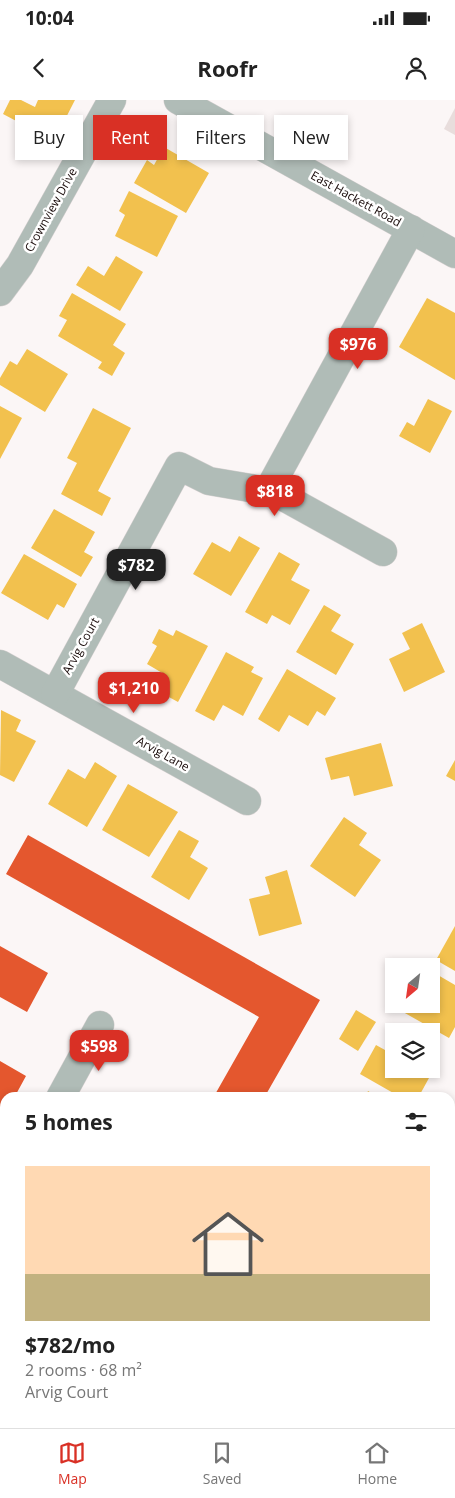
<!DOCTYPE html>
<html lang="en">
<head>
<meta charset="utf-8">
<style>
  :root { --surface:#fff; --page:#f2f2f2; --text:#222; --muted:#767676; --line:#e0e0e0; --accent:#d93025 }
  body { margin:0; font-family:"Open Sans",sans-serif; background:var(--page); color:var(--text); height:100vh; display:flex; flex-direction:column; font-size:19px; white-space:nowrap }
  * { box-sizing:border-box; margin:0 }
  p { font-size:16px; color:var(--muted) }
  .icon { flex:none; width:28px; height:28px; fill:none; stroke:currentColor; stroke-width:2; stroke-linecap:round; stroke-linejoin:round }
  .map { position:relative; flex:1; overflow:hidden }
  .side { position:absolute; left:0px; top:992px; width:455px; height:336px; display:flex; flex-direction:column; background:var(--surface); border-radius:15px 15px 0 0; box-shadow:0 2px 8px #0003 }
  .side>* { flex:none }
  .top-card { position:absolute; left:15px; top:15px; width:425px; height:45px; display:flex; gap:10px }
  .needle { width:32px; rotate:209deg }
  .buttons { position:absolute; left:385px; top:858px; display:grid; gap:10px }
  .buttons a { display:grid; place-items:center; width:55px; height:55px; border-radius:0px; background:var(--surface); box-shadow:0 2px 8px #0003; font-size:25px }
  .price { position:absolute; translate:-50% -42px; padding:0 11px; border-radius:10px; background:var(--accent); color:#fff; font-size:16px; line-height:32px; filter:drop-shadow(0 1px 2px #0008) }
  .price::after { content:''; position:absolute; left:50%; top:30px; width:15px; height:11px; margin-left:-8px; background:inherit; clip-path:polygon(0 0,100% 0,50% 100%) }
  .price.selected { background:#222; color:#fff }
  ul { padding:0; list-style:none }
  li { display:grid; align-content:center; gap:10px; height:265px; padding:0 25px }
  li+li { border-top:1px solid var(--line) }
  li span { display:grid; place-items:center; height:155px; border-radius:0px; color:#555 }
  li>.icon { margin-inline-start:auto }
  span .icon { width:90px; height:90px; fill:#fffc; stroke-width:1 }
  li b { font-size:21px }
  h2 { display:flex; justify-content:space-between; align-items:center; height:60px; padding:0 25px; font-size:21px }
  .pill { padding:0 18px; border-radius:0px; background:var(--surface); box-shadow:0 2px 8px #0003; font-size:18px; line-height:45px }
  .pill.selected { background:var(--accent); color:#fff }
  .status { display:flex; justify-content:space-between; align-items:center; height:35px; padding:0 25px; background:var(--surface); direction:ltr }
  .status svg { height:14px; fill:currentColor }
  header { display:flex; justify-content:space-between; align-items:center; height:65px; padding:0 25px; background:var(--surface); font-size:22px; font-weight:700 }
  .menu { display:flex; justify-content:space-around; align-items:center; height:70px; border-top:1px solid var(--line); background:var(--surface); font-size:14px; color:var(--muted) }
  .menu a { display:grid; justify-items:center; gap:2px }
  .menu .selected { color:var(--accent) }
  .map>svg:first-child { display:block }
</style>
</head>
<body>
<div class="status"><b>10:04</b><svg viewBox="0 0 49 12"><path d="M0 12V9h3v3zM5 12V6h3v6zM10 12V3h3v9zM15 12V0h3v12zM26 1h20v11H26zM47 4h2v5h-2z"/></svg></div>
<header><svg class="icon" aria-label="back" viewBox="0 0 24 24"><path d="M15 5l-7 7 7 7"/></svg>Roofr<svg class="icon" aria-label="person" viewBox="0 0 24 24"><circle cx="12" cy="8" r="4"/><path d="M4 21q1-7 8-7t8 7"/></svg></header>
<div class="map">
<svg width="455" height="1328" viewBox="0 0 455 1328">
  <rect width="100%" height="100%" fill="#fbf6f6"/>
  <g fill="#f2c14e">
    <polygon points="10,0 21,0 35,7 38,0 75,0 54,41 3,14"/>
    <polygon points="164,47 209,73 186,113 134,83 147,60 154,65"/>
    <polygon points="129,91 178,116 157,157 115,136 125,115 119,111"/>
    <polygon points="116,156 143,172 120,211 76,185 88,166 104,176"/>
    <polygon points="72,193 126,224 113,245 125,253 112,276 98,268 102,262 58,236 67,220 59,216"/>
    <polygon points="427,198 455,213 455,280 399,247"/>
    <polygon points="27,249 68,274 45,312 0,285 0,278 10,261 17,265"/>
    <polygon points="428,299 452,311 430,353 399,336 407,322 414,326"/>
    <polygon points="0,306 22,318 0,359"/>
    <polygon points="93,308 131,328 98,391 111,398 102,416 61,394 77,363 67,358"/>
    <polygon points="54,409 95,432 84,452 93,457 81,477 31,448"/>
    <polygon points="239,436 260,448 231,496 193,474 212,442 230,452"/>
    <polygon points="279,452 300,464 291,480 310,490 290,525 272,515 267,524 245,512"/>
    <polygon points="24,454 77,484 64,508 57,504 48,520 1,493"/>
    <polygon points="324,505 341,515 331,531 354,544 336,575 296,552"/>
    <polygon points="422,523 445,572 404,592 389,559 410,549 402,533"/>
    <polygon points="159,529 173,536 176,530 208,546 178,602 156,590 164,574 147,564 157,546 152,543"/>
    <polygon points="226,552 254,567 251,572 263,578 243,616 223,605 214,621 195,611"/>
    <polygon points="287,569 336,598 325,616 317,611 308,626 289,615 279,632 258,619"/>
    <polygon points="1,610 21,620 16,631 36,641 14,682 0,675"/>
    <polygon points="381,643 393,686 354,696 349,676 331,680 325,658"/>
    <polygon points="455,660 455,681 446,676"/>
    <polygon points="95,662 117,676 87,727 48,704 68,669 85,679"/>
    <polygon points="128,684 178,712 149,757 102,730"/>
    <polygon points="344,717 367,733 359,745 381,760 355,797 310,766"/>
    <polygon points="179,730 199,741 190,757 208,768 189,800 151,777"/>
    <polygon points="287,770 302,824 259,836 249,799 270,794 265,777"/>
    <polygon points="455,826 455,871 436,860"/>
    <polygon points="431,871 455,885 455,927 449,938 396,908 398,904 431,904"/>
    <polygon points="356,910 376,922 358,951 339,939"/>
    <polygon points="376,945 394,955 394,969 412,969 429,978 418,998 402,998 360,974"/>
    <polygon points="368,991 380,998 365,998"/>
    <polygon points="455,1124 455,1159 450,1156 450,1132"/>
    <polygon points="450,1201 455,1204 455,1217 450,1226"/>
    <polygon points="172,1324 230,1324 227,1328 179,1328"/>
    <polygon points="357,1324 381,1324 379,1328 355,1328"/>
  </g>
  <g fill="#e4572e">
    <polygon points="28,735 320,900 264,998 213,998 259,917 6,774"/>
    <polygon points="0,846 48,873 27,912 0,897"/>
    <polygon points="0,961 26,976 14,998 5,998 5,1014 0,1011"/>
    <polygon points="5,1197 5,1247 0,1244 0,1206"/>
    <polygon points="0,1299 5,1301 5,1324 45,1324 52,1328 0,1328"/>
  </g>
  <polygon fill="#e8dddc" points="455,8 455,35 444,29"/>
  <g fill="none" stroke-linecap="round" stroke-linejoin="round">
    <g stroke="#d6d1d1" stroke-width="29">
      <g id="minor">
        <polyline points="178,0 455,154"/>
        <polyline points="0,192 20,165 112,0"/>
        <polyline points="268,391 411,129"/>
        <polyline points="0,564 247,701"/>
        <polyline points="55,594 179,366 209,381 268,391 280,395 383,452"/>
        <polyline points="60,998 100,925"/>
        <polyline points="450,1043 455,1035"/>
        <polyline points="0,1104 5,1095"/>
        <polyline points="287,1328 289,1324"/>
      </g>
    </g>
    <use href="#minor" stroke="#b0bcb7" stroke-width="28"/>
  </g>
  <g text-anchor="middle" stroke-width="5" stroke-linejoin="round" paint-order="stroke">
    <g font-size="12" fill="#190b0a" stroke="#fff">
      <text transform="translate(356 99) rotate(29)" y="4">East Hackett Road</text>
      <text transform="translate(51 110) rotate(-61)" y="4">Crownview Drive</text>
      <text transform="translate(81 546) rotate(-61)" y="4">Arvig Court</text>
      <text transform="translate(163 654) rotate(29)" y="4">Arvig Lane</text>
    </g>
  </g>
</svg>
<div class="buttons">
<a><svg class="needle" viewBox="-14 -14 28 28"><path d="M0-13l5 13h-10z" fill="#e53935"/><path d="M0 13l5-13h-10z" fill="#767676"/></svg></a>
<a><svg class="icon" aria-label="layers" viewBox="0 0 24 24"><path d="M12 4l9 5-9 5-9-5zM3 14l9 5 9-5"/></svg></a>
</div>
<b class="price" style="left:358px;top:270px">$976</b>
<b class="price" style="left:275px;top:417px">$818</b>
<b class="price selected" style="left:136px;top:491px">$782</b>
<b class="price" style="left:134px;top:614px">$1,210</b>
<b class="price" style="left:99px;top:972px">$598</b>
<div class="top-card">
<a class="pill">Buy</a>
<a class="pill selected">Rent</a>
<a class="pill">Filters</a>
<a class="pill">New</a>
</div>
<section class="side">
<h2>5 homes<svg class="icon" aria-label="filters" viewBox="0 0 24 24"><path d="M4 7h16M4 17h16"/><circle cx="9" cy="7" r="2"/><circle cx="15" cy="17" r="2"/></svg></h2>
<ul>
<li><span style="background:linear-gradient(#ffd9b3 70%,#c2b280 0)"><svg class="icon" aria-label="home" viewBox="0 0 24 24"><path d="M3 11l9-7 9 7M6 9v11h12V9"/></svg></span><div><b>$782/mo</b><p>2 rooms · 68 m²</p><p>Arvig Court</p></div></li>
</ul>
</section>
</div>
<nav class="menu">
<a class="selected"><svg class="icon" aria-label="map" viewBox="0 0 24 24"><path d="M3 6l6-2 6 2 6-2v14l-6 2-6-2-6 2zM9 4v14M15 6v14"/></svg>Map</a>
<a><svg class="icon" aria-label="saved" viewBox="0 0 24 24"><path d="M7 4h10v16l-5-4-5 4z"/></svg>Saved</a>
<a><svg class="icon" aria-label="home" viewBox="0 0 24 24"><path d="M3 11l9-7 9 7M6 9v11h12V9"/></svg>Home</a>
</nav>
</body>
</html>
